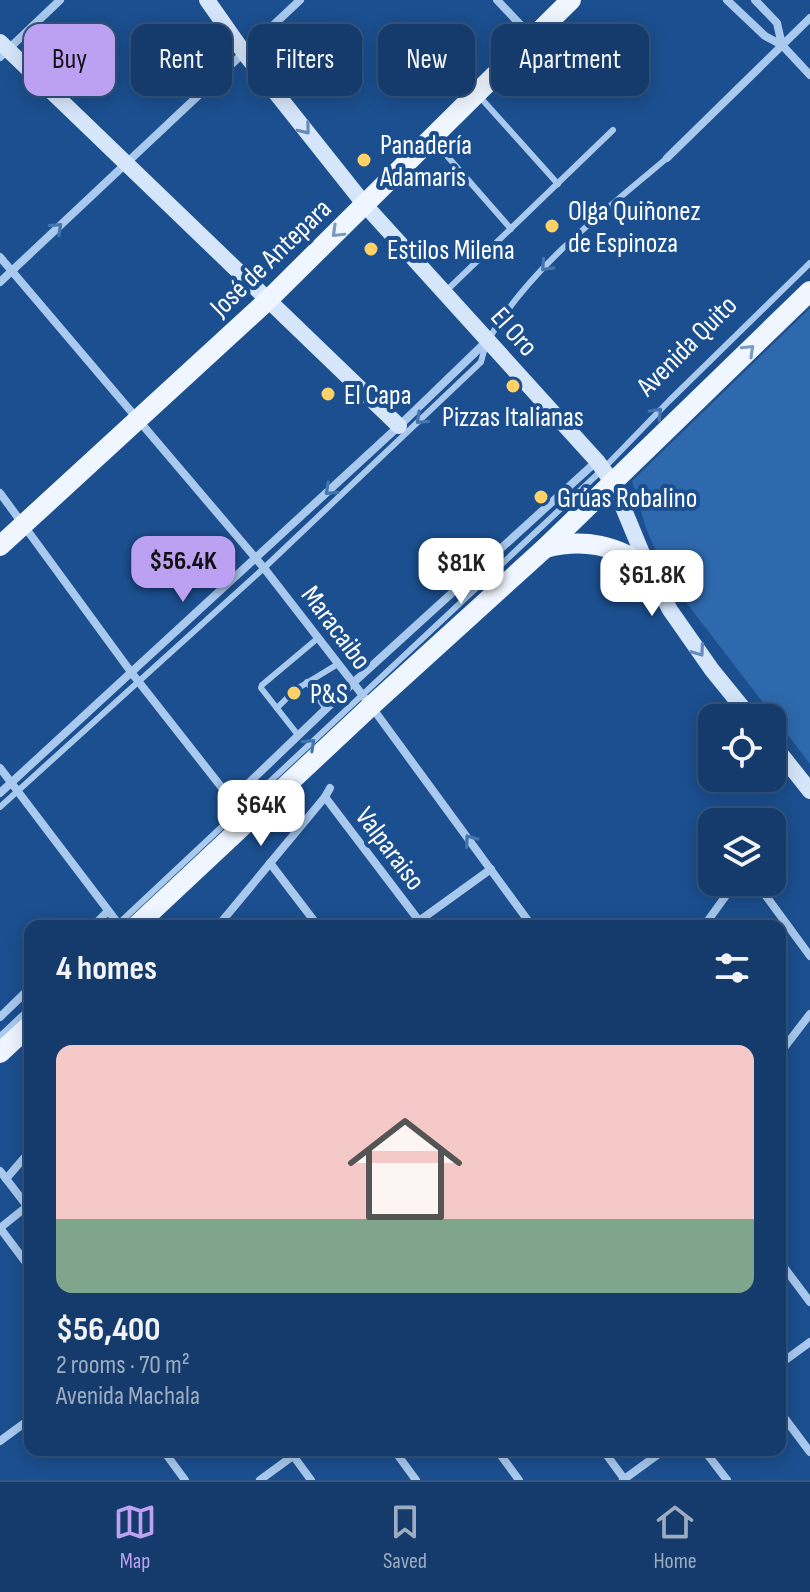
<!DOCTYPE html>
<html lang="en">
<head>
<meta charset="utf-8">
<style>
  :root { --surface:#143b6b; --page:#1d4271; --text:#f1f3f6; --muted:#9dadc1; --line:#33557e; --accent:#bca0f2 }
  body { margin:0; font-family:"Sofia Sans Condensed",sans-serif; background:var(--page); color:var(--text); height:100vh; display:flex; flex-direction:column; font-size:30px; white-space:nowrap }
  * { box-sizing:border-box; margin:0 }
  p { font-size:26px; color:var(--muted) }
  .icon { flex:none; width:44px; height:44px; fill:none; stroke:currentColor; stroke-width:2; stroke-linecap:round; stroke-linejoin:round }
  .map { position:relative; flex:1; overflow:hidden }
  .sheet { position:absolute; left:24px; top:920px; width:762px; height:536px; display:flex; flex-direction:column; background:var(--surface); border-radius:16px; box-shadow:0 4px 20px #0003,0 0 0 2px var(--line) }
  .sheet>* { flex:none }
  .guide { position:absolute; left:24px; top:24px; width:762px; height:72px; display:flex; gap:16px }
  .controls { position:absolute; left:698px; top:704px; display:grid; gap:16px }
  .controls a { display:grid; place-items:center; width:88px; height:88px; border-radius:16px; background:var(--surface); box-shadow:0 4px 20px #0003,0 0 0 2px var(--line); font-size:40px }
  .price { position:absolute; translate:-50% -68px; padding:0 18px; border-radius:16px; background:#fff; color:#222; font-size:26px; line-height:52px; filter:drop-shadow(0 2px 4px #0008) }
  .price::after { content:''; position:absolute; left:50%; top:48px; width:24px; height:18px; margin-left:-12px; background:inherit; clip-path:polygon(0 0,100% 0,50% 100%) }
  .price.on { background:var(--accent); color:#111 }
  ul { padding:0; list-style:none }
  li { display:grid; align-content:center; gap:16px; height:424px; padding:0 32px }
  li span { display:grid; place-items:center; height:248px; border-radius:16px; color:#555 }
  li>.icon { margin-inline-start:auto }
  span .icon { width:144px; height:144px; fill:#fffc; stroke-width:1 }
  li b { font-size:34px }
  h2 { display:flex; justify-content:space-between; align-items:center; height:96px; padding:0 32px; font-size:34px }
  .chip { padding:0 28px; border-radius:16px; background:var(--surface); box-shadow:0 4px 20px #0003,0 0 0 2px var(--line); font-size:28px; line-height:72px }
  .chip.on { background:var(--accent); color:#111 }
  .tabs { display:flex; justify-content:space-around; align-items:center; height:112px; border-top:2px solid var(--line); background:var(--surface); font-size:22px; color:var(--muted) }
  .tabs a { display:grid; justify-items:center; gap:4px }
  .tabs .on { color:var(--accent) }
  .map>svg:first-child { display:block }
</style>
</head>
<body>
<div class="map">
<svg width="810" height="1480" viewBox="0 0 810 1480">
  <rect width="100%" height="100%" fill="#1b4f8f"/>
  <polygon fill="#2e69ad" points="810,308 810,764 669,580 647,531 632,481"/>
  <g fill="none" stroke-linecap="round" stroke-linejoin="round">
    <g stroke="#a9c9ee" stroke-width="6">
      <polyline points="479,96 558,184"/>
      <polyline points="434,141 511,229"/>
      <polyline points="445,292 613,130"/>
      <polyline points="307,682 326,709"/>
      <polyline points="300,687 338,664"/>
      <polyline points="277,708 288,697"/>
      <polyline points="298,735 261,688 262,685 318,638"/>
      <path d="M0 807 264 568 481 362C483 354 485 346 489 339 528 269 606 210 667 158"/>
      <polyline points="116,926 603,469 669,401 810,263"/>
      <polyline points="0,1036 30,1008"/>
    </g>
    <g stroke="#a9c9ee" stroke-width="8">
      <polyline points="497,0 532,37"/>
      <polyline points="727,0 765,36 782,45 810,75"/>
      <polyline points="755,0 777,23 782,45"/>
      <polyline points="0,57 60,0"/>
      <polyline points="667,158 810,18"/>
      <polyline points="0,257 264,568 371,706 532,926"/>
      <polyline points="0,282 300,0"/>
      <polyline points="0,493 131,672 248,821"/>
      <polyline points="0,768 120,926"/>
      <polyline points="0,793 399,426 488,340"/>
      <polyline points="325,797 423,926"/>
      <polyline points="231,800 353,683 597,461"/>
      <polyline points="270,863 318,926"/>
      <polyline points="752,882 758,885 810,956"/>
      <polyline points="93,926 108,911"/>
      <polyline points="218,926 325,797 330,788"/>
      <polyline points="412,926 491,869"/>
      <polyline points="704,926 735,883 737,882"/>
      <polyline points="0,1017 30,988"/>
      <polyline points="780,1053 810,1014"/>
      <polyline points="0,1171 27,1206"/>
      <polyline points="6,1179 30,1151"/>
      <polyline points="0,1228 30,1268"/>
      <polyline points="0,1228 30,1204"/>
      <polyline points="780,1262 810,1302"/>
      <polyline points="780,1364 810,1342"/>
      <polyline points="780,1412 810,1452"/>
      <polyline points="0,1441 30,1419"/>
      <polyline points="163,1450 185,1480"/>
      <polyline points="289,1450 311,1480"/>
      <polyline points="394,1450 416,1480"/>
      <polyline points="497,1450 519,1480"/>
      <polyline points="603,1450 625,1480"/>
      <polyline points="704,1450 727,1480"/>
      <polyline points="260,1480 301,1450"/>
      <polyline points="623,1480 664,1450"/>
    </g>
    <g stroke="#d6e6fa" stroke-width="16">
      <polyline points="207,0 245,54 365,205 597,461 613,483 649,570 670,610 712,670 751,718"/>
      <polyline points="0,42 399,426"/>
      <polyline points="772,743 810,791"/>
    </g>
    <g stroke="#f0f6ff" stroke-width="20">
      <polyline points="0,546 268,300 571,0"/>
      <path d="M545 548C583 538 619 545 649 570"/>
      <polyline points="136,926 371,706 545,548 810,291"/>
      <polyline points="0,1053 30,1025"/>
    </g>
  </g>
  <defs><path id="oneway-chevron" d="M-2-3.5L2.5 0L-2 3.5" fill="none" stroke-width="1.6" stroke-linecap="round" stroke-linejoin="round" transform="scale(2)"/></defs>
  <g stroke="#668bba">
    <use href="#oneway-chevron" transform="translate(305 129) rotate(51)"/>
    <use href="#oneway-chevron" transform="translate(699 651) rotate(55)"/>
  </g>
  <g stroke="#4674ac">
    <use href="#oneway-chevron" transform="translate(57 228) rotate(-43)"/>
    <use href="#oneway-chevron" transform="translate(546 266) rotate(133)"/>
    <use href="#oneway-chevron" transform="translate(657 413) rotate(-46)"/>
    <use href="#oneway-chevron" transform="translate(421 419) rotate(137)"/>
    <use href="#oneway-chevron" transform="translate(330 490) rotate(137)"/>
    <use href="#oneway-chevron" transform="translate(310 744) rotate(-43)"/>
    <use href="#oneway-chevron" transform="translate(470 840) rotate(-126)"/>
  </g>
  <g stroke="#7b9ac1">
    <use href="#oneway-chevron" transform="translate(337 232) rotate(136)"/>
    <use href="#oneway-chevron" transform="translate(749 350) rotate(-44)"/>
  </g>
  <g fill="#ffd166" stroke="#1b4f8f" stroke-width="3">
    <circle cx="364" cy="160" r="8"/>
    <circle cx="552" cy="226" r="8"/>
    <circle cx="371" cy="249" r="8"/>
    <circle cx="513" cy="386" r="8"/>
    <circle cx="328" cy="394" r="8"/>
    <circle cx="541" cy="497" r="8"/>
    <circle cx="294" cy="693" r="8"/>
  </g>
  <g text-anchor="middle" stroke-width="8" stroke-linejoin="round" paint-order="stroke">
    <g font-size="28" fill="#fff" stroke="#1b4f8f" text-anchor="start">
      <text x="380" y="154">Panadería<tspan x="380" dy="32">Adamaris</tspan></text>
      <text x="568" y="220">Olga Quiñonez<tspan x="568" dy="32">de Espinoza</tspan></text>
      <text x="387" y="259">Estilos Milena</text>
      <text x="344" y="404">El Capa</text>
      <text x="513" y="426" text-anchor="middle">Pizzas Italianas</text>
      <text x="557" y="507">Grúas Robalino</text>
      <text x="310" y="703">P&amp;S</text>
    </g>
    <g font-size="28" fill="#fff" stroke="#1b4f8f">
      <text transform="translate(270 257) rotate(-44)" y="10">José de Antepara</text>
      <text transform="translate(515 331) rotate(48)" y="10">El Oro</text>
      <text transform="translate(686 345) rotate(-45)" y="10">Avenida Quito</text>
      <text transform="translate(337 627) rotate(53)" y="10">Maracaibo</text>
      <text transform="translate(391 848) rotate(53)" y="10">Valparaiso</text>
    </g>
  </g>
</svg>
<div class="controls">
<a><svg class="icon" aria-label="locate" viewBox="0 0 24 24"><circle cx="12" cy="12" r="6"/><path d="M12 2v4M12 18v4M2 12h4M18 12h4"/></svg></a>
<a><svg class="icon" aria-label="layers" viewBox="0 0 24 24"><path d="M12 4l9 5-9 5-9-5zM3 14l9 5 9-5"/></svg></a>
</div>
<b class="price on" style="left:183px;top:604px">$56.4K</b>
<b class="price" style="left:461px;top:606px">$81K</b>
<b class="price" style="left:652px;top:618px">$61.8K</b>
<b class="price" style="left:261px;top:848px">$64K</b>
<div class="guide">
<a class="chip on">Buy</a>
<a class="chip">Rent</a>
<a class="chip">Filters</a>
<a class="chip">New</a>
<a class="chip">Apartment</a>
</div>
<section class="sheet">
<h2>4 homes<svg class="icon" aria-label="filters" viewBox="0 0 24 24"><path d="M4 7h16M4 17h16"/><circle cx="9" cy="7" r="2"/><circle cx="15" cy="17" r="2"/></svg></h2>
<ul>
<li><span style="background:linear-gradient(#f6c9c9 70%,#7fa58c 0)"><svg class="icon" aria-label="home" viewBox="0 0 24 24"><path d="M3 11l9-7 9 7M6 9v11h12V9"/></svg></span><div><b>$56,400</b><p>2 rooms · 70 m²</p><p>Avenida Machala</p></div></li>
</ul>
</section>
</div>
<nav class="tabs">
<a class="on"><svg class="icon" aria-label="map" viewBox="0 0 24 24"><path d="M3 6l6-2 6 2 6-2v14l-6 2-6-2-6 2zM9 4v14M15 6v14"/></svg>Map</a>
<a><svg class="icon" aria-label="saved" viewBox="0 0 24 24"><path d="M7 4h10v16l-5-4-5 4z"/></svg>Saved</a>
<a><svg class="icon" aria-label="home" viewBox="0 0 24 24"><path d="M3 11l9-7 9 7M6 9v11h12V9"/></svg>Home</a>
</nav>
</body>
</html>
